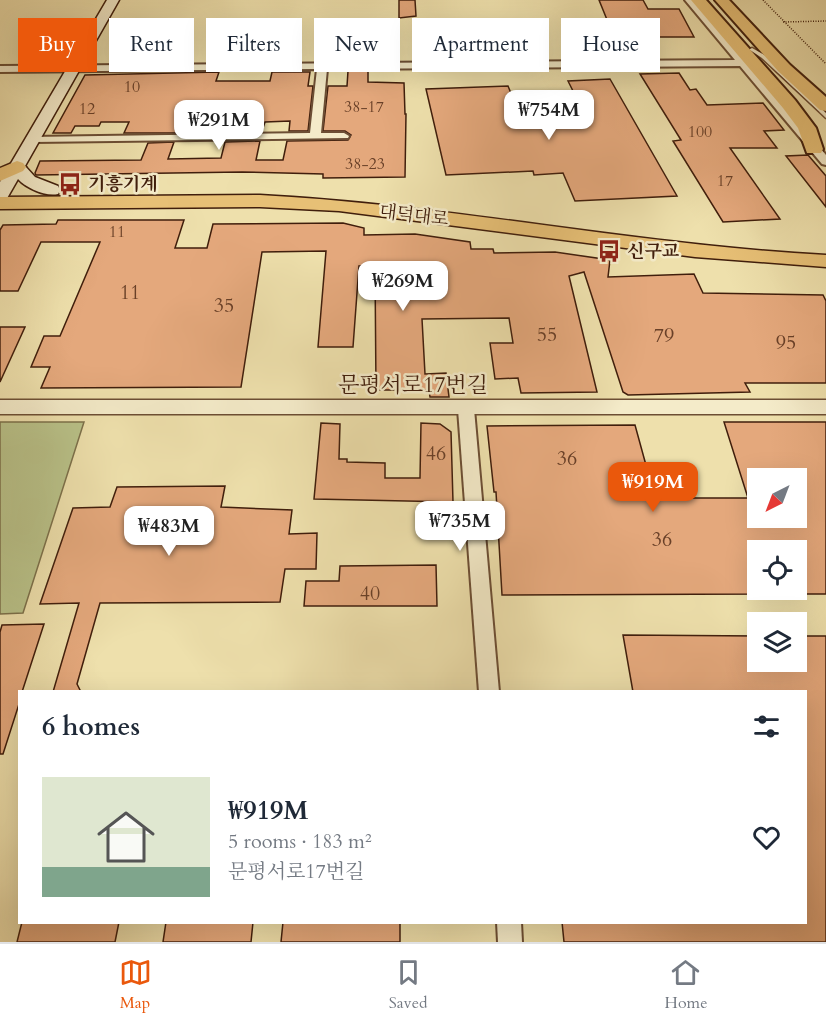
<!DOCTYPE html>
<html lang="en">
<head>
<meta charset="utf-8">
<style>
  :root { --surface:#fff; --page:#f2f2f3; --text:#1f2937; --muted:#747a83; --line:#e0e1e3; --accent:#ea580c }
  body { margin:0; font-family:Cardo,"Noto Serif KR",serif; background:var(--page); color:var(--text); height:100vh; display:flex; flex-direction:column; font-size:22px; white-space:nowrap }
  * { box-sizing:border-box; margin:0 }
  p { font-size:20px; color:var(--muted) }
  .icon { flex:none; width:33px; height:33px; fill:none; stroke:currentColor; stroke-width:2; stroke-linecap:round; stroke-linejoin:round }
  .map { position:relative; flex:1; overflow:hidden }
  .sheet { position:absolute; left:18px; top:690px; width:789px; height:234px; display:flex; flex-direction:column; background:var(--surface); border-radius:0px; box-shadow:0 6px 24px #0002 }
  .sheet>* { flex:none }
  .guide { position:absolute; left:18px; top:18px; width:790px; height:54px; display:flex; gap:12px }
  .needle { width:39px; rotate:222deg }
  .buttons { position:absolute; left:747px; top:468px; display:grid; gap:12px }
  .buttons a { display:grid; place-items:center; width:60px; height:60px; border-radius:0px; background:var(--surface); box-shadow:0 6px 24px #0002; font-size:30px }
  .price { position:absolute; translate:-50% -51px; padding:0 14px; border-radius:12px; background:#fff; color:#222; font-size:20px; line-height:39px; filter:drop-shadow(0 2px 3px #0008) }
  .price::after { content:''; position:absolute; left:50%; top:36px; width:18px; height:14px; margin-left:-9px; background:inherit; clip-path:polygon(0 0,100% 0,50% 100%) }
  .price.selected { background:var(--accent); color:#fff }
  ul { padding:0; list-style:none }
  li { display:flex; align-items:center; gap:18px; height:150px; padding:0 24px }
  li+li { border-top:2px solid var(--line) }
  li span { display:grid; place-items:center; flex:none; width:168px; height:120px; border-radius:0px; color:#555 }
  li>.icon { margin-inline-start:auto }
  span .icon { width:72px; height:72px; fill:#fffc; stroke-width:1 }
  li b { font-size:26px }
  h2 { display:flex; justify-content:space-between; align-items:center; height:72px; padding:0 24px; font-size:26px }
  .tag { padding:0 21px; border-radius:0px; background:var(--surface); box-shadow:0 6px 24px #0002; font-size:21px; line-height:54px }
  .tag.selected { background:var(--accent); color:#fff }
  .tab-bar { display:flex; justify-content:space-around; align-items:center; height:84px; border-top:2px solid var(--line); background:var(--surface); font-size:16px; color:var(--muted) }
  .tab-bar a { display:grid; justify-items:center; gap:3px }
  .tab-bar .selected { color:var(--accent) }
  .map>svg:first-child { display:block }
</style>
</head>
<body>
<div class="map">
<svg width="826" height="942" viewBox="0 0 826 942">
  <rect width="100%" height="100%" fill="#eee0ac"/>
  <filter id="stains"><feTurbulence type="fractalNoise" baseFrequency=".00333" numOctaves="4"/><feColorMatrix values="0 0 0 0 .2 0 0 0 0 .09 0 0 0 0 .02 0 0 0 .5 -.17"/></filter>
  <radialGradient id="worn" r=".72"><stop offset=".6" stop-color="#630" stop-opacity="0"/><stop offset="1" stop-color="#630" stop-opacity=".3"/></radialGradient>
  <polygon fill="#b9c289" stroke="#7c704a" stroke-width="1.5" points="0,422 84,422 23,613 0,614"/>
  <g fill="#e4a87c" stroke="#401e0c" stroke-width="1.5" fill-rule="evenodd">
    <polygon points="399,0 415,0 416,16 399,18"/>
    <polygon points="599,0 643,0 648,9 679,9 694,37 614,37"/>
    <polygon points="179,45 172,62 112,63 120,46"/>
    <polygon points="348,71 368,71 368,82 404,83 405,114 406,114 405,177 323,178 323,174 242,172 36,175 35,173 40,161 141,160 148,143 174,142 168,159 221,158 225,142 260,141 256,160 283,160 287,141 348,140 351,135 345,131 323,131 328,86 347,86"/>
    <polygon points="219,72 216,81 270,81 272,72 310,72 308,86 313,86 308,131 289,131 290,121 265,122 262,131 179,129 177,133 124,133 129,122 101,122 99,126 75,126 71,133 53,133 85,75"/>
    <polygon points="679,73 690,90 696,89 707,105 763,103 784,130 764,131 777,148 730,148 780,219 723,222 673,141 681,140 640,74"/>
    <polygon points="610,79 677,196 575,201 563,173 534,175 533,171 446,175 426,89 508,86 522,120 586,117 568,81"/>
    <polygon points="808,155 826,176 826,207 786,156"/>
    <polygon points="58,220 184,220 175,248 207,248 213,224 343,223 364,228 364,235 415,234 470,242 471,249 493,249 494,253 555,252 610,260 608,277 694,274 703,293 823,295 826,301 826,383 745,383 750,392 628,395 623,392 584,272 569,276 597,392 521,393 518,378 495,379 490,343 513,343 509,318 422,319 425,374 446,373 449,397 430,397 429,390 376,390 375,266 359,266 353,347 318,347 326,251 262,252 241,387 41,388 50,367 31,367 44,336 60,336 100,242 41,242 18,291 0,291 0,230 3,225 56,224"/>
    <polygon points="0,327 25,327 0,382"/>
    <path d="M724 422H826V594H796V550H758V594L502 595 496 492H494L487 426 635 425 655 498H748ZM758 478H796V518H758Z"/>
    <polygon points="321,423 340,424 339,459 347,459 347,462 385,463 385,478 420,478 421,423 440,424 451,432 453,502 314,499"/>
    <polygon points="225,486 221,507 292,510 289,534 317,533 316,569 285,569 280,602 100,603 77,684 81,692 53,692 79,603 40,604 73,508 110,507 117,487"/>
    <polygon points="436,565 437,606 304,606 306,581 339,581 340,566"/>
    <polygon points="44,624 22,692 20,692 20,701 3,754 0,754 0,632 2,625"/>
    <polygon points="623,635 758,636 758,662 796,662 796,636 826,636 826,942 564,942 562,922 806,922 806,692 633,692"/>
    <polygon points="22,922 119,922 115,942 17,942"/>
    <polygon points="166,922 253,922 251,942 163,942"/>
    <polygon points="283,922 400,922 400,942 281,942"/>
  </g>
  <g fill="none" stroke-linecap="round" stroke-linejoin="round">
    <g stroke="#6c4e34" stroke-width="3">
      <polygon id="service" points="752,48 766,56 826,113 826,118 762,58 750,50 750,49"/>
    </g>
    <g stroke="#6c4e34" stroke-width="4">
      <g id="minor">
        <polygon points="685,0 693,0 826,155 826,165 822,164 740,66 327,69 321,133 344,133 349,136 348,138 34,142 29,139 30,137 310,133 317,69 0,72 0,66 735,60"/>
        <polygon points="466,403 471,405 474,409 499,692 479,692 458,409 461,405"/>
        <polygon points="497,922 521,922 522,942 498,942"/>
      </g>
    </g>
    <g stroke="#6c4e34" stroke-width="3">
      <rect id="tertiary" x="0" y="400" width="826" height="14"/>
    </g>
    <g stroke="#401e0c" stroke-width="3">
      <path id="secondary" d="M107 0H119L25 166 35 177 58 186 60 190 58 194C46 197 26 188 18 179L6 200 0 201V182Z"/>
    </g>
    <g stroke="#401e0c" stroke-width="3">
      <g id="primary">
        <polygon points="17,161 23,163 26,167 23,171 0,181 0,168"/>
        <path d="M260 195C450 205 636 245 826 255V267L695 257 339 211 260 207 0 209V197Z"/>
      </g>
    </g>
    <g stroke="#401e0c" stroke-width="4">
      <g id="trunk">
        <polygon points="691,0 706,0 795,100 816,128 823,149 821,153 807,153 798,128 783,108"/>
        <polygon points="715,0 729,0 790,65 826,97 826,111 820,110 778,71"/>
      </g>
    </g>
    <g stroke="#401e0c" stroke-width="1.5" stroke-dasharray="1 1.5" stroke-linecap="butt">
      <polyline points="763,0 826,64"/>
      <polyline points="783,22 826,21"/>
    </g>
    <use href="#service" fill="#f4ebc9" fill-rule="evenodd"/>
    <use href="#minor" fill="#f4ebc9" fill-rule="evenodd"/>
    <use href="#tertiary" fill="#f4ebc9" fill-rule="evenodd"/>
    <use href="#secondary" fill="#f4ebc9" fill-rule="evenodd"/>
    <use href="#primary" fill="#e7c076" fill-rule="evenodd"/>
    <use href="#trunk" fill="#e7c076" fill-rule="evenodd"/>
  </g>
  <defs>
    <g id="bus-bare" transform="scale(1.8)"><path d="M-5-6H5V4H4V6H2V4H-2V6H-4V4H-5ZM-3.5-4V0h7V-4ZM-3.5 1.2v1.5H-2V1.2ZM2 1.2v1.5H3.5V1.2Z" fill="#8f2418" stroke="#f4ebc9" stroke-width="2.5" paint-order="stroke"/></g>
  </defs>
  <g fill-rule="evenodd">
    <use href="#bus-bare" x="70" y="184"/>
    <use href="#bus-bare" x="609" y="251"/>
  </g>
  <g text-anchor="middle" stroke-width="5" stroke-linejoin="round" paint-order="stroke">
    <g font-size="16" fill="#694028">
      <text x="132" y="92">10</text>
      <text x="364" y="112">38-17</text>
      <text x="87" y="114">12</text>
      <text x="700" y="137">100</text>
      <text x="365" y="169">38-23</text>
      <text x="725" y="186">17</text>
      <text x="117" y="237">11</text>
    </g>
    <g font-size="18" font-weight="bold" fill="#401e0c" stroke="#f4ebc9" text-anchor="start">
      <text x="88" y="190">기흥기계</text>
      <text x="627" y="257">신구교</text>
    </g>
    <g font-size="18" fill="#401e0c" stroke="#f4ebc9">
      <text transform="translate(414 215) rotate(7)" y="6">대덕대로</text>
    </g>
    <g font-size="20" fill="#694028">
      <text x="130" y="299">11</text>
      <text x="224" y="312">35</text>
      <text x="547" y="341">55</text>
      <text x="664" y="342">79</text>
      <text x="786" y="349">95</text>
      <text x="436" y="460">46</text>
      <text x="567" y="465">36</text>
      <text x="662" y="546">36</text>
      <text x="370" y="600">40</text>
    </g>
    <g font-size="22" fill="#401e0c" stroke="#f4ebc9">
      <text x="413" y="392">문평서로17번길</text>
    </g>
  </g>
  <rect width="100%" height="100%" filter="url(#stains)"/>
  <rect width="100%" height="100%" fill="url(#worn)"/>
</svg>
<div class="buttons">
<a><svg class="needle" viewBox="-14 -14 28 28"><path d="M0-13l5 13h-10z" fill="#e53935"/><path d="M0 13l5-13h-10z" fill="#747a83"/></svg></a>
<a><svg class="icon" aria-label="locate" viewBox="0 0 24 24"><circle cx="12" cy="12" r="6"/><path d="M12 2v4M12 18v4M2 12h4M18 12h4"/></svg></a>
<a><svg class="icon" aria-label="layers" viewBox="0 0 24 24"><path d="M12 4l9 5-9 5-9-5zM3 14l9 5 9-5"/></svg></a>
</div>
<b class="price" style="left:549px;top:141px">₩754M</b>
<b class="price" style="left:219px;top:151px">₩291M</b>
<b class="price" style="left:403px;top:312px">₩269M</b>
<b class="price selected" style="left:653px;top:513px">₩919M</b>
<b class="price" style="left:460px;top:552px">₩735M</b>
<b class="price" style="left:169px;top:557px">₩483M</b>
<div class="guide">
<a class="tag selected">Buy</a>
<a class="tag">Rent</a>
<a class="tag">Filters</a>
<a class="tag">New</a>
<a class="tag">Apartment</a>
<a class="tag">House</a>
</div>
<section class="sheet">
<h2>6 homes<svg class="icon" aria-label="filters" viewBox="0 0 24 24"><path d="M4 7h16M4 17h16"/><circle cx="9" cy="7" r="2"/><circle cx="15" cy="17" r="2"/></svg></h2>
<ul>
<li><span style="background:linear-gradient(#dfe7d0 75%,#7fa58c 0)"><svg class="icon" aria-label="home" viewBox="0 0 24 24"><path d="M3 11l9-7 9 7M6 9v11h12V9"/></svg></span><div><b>₩919M</b><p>5 rooms · 183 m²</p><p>문평서로17번길</p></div><svg class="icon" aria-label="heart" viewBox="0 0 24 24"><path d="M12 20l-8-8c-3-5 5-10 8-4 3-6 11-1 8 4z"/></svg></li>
</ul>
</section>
</div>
<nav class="tab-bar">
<a class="selected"><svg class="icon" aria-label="map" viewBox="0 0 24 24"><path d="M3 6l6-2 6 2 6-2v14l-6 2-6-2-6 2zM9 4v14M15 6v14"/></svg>Map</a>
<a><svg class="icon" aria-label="saved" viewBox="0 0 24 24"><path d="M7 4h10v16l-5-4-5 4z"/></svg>Saved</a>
<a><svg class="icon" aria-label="home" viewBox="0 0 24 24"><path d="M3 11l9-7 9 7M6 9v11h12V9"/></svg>Home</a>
</nav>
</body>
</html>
